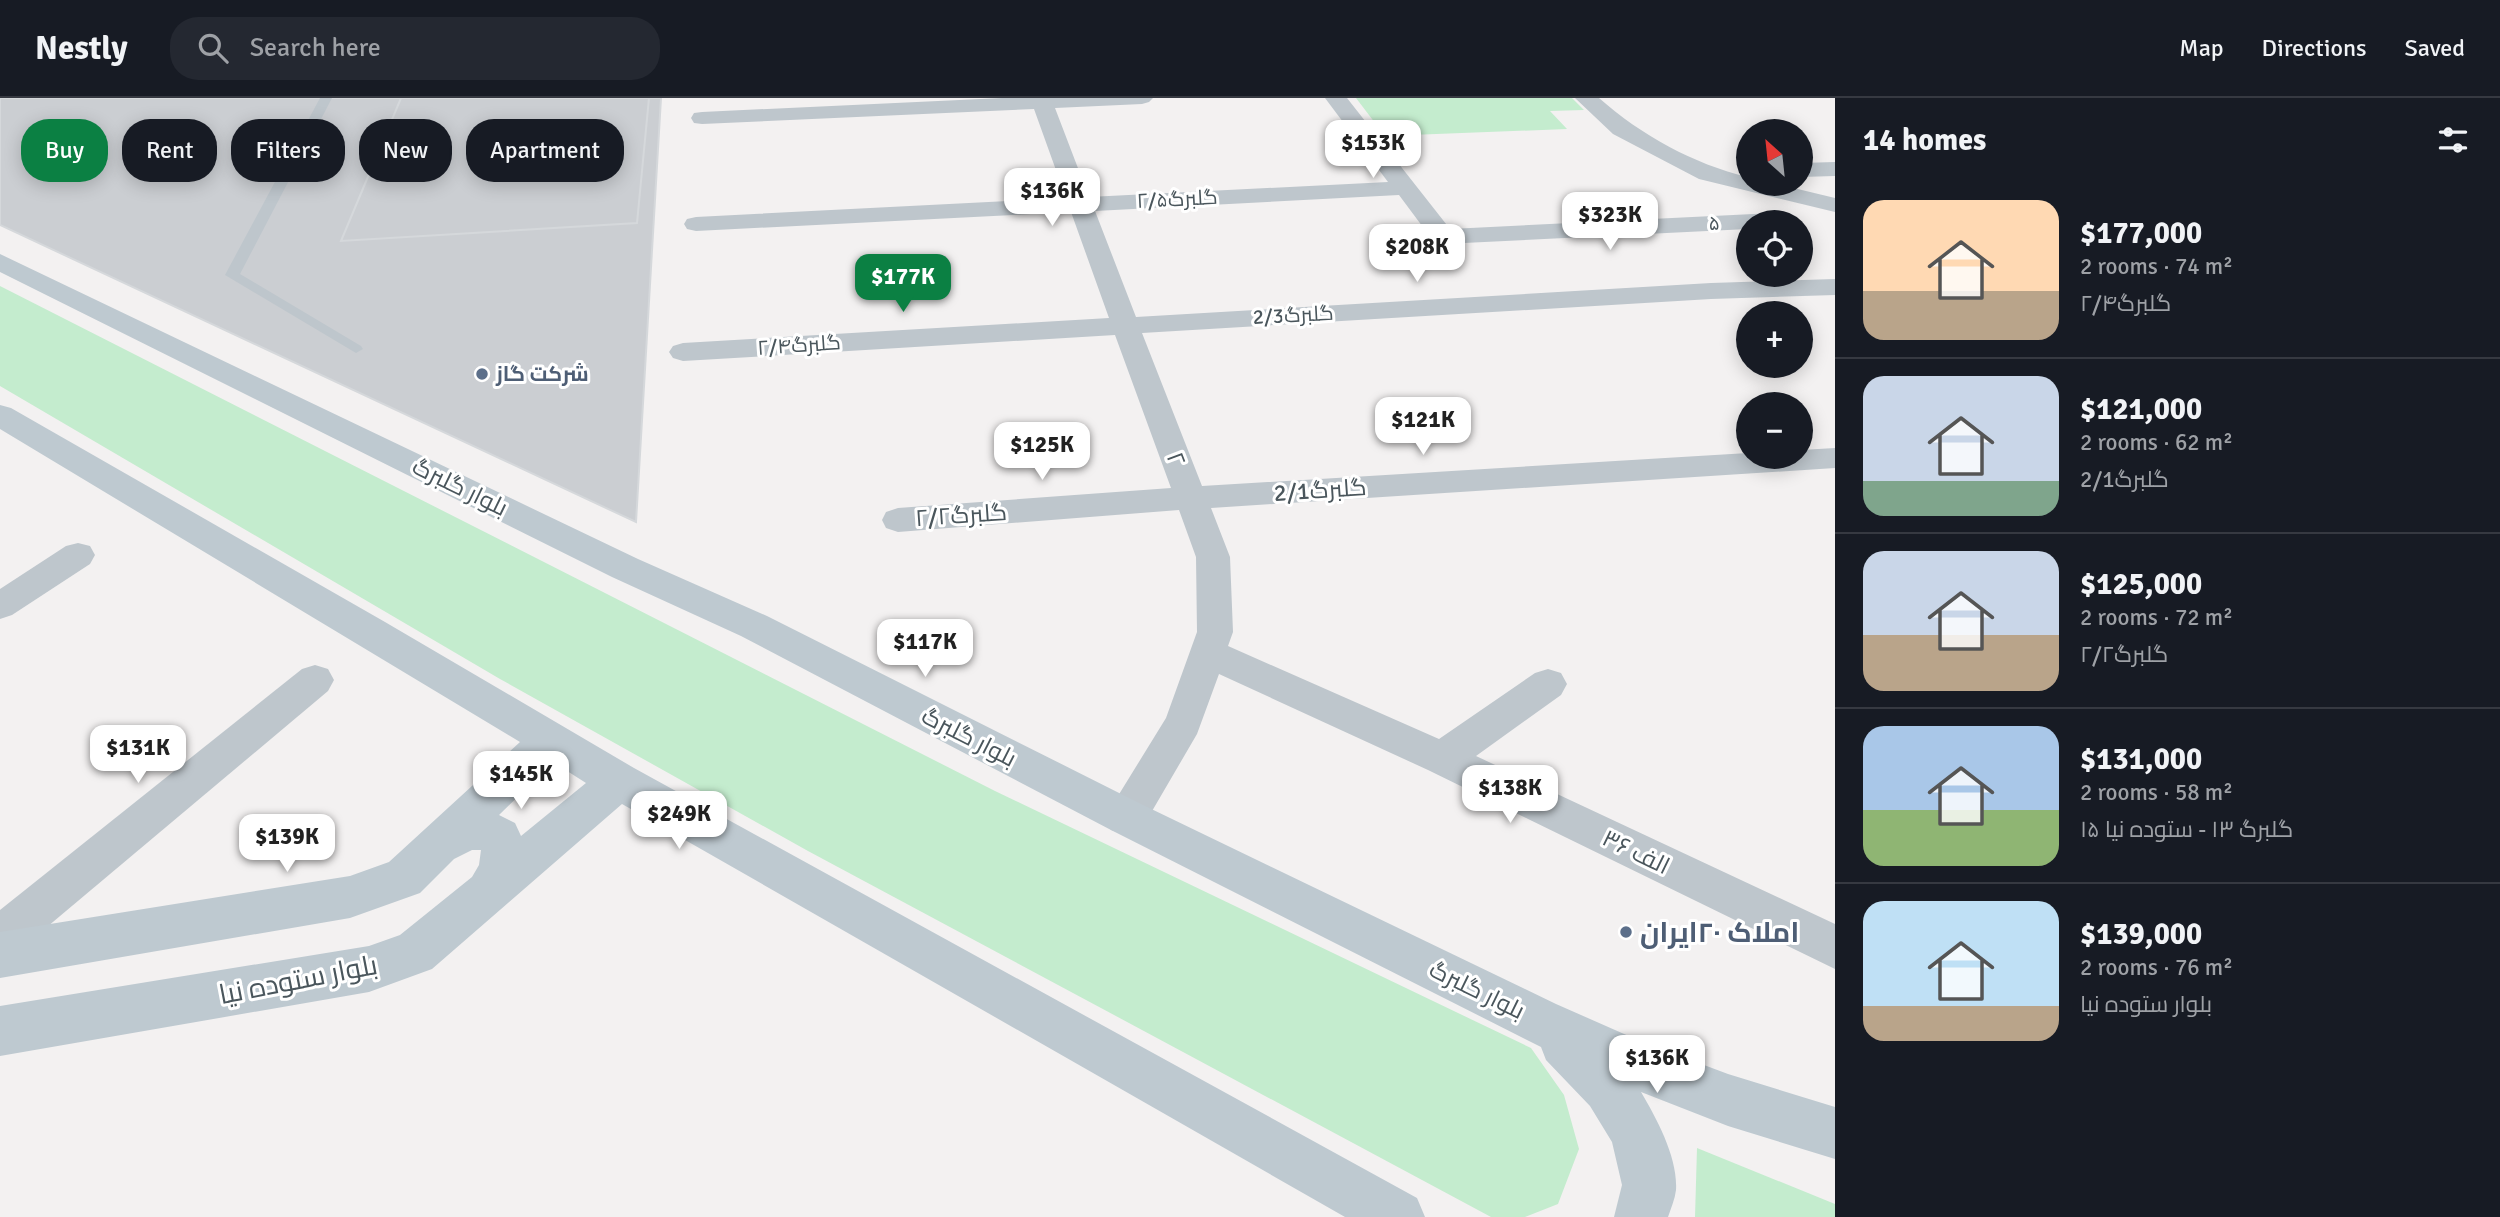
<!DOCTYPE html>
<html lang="en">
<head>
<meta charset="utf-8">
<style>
  :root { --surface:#171b24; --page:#242831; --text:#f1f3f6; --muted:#9ea1a6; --line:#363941; --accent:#0b8043 }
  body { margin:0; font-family:Signika,Cairo,sans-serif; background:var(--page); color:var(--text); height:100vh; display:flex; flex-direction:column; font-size:26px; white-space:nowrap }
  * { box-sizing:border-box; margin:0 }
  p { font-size:23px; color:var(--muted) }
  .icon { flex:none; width:38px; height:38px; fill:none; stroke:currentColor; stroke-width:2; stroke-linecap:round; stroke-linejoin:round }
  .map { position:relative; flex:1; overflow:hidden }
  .side { display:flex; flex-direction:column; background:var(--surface); width:665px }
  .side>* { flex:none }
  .hud { position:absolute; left:21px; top:21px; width:665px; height:63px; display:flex; gap:14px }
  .needle { width:46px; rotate:333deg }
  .tools { position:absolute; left:1736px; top:21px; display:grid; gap:14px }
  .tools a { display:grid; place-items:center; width:77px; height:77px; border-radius:50%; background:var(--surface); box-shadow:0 4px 18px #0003; font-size:35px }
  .price { position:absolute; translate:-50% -60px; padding:0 16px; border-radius:14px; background:#fff; color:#222; font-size:23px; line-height:46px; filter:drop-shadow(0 2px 4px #0008) }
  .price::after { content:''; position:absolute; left:50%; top:42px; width:21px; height:16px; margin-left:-10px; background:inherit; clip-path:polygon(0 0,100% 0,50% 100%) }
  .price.active { background:var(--accent); color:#fff }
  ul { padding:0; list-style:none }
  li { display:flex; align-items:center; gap:21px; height:175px; padding:0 28px }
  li+li { border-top:2px solid var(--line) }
  li span { display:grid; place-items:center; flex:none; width:196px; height:140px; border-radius:21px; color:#555 }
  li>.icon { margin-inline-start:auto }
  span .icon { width:84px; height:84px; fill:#fffc; stroke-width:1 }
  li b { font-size:30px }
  h2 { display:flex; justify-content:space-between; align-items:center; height:84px; padding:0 28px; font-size:30px }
  .pill { padding:0 24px; border-radius:28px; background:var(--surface); box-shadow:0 4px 18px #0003; font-size:24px; line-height:63px }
  .pill.active { background:var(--accent); color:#fff }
  header { display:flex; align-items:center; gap:42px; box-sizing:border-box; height:98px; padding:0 35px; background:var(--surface); border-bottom:2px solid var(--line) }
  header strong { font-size:33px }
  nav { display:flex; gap:38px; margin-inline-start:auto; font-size:24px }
  .search { width:490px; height:63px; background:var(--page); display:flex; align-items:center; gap:18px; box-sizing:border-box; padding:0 24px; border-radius:28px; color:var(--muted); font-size:26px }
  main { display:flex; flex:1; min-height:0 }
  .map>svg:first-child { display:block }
</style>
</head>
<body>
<header>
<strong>Nestly</strong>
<div class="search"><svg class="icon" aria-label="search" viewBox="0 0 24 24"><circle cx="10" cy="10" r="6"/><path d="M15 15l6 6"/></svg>Search here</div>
<nav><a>Map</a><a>Directions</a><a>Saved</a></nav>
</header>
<main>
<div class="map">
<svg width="1835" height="1119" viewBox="0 0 1835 1119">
  <rect width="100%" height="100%" fill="#f3f1f1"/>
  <g fill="#c4ecce">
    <polygon points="1356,0 1572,0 1584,12 1550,13 1567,31 1385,38"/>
    <polygon points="0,188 995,693 1531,950 1564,997 1579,1051 1558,1106 1525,1119 1491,1119 808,753 500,581 0,288"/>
    <polygon points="1697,1050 1835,1106 1835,1119 1695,1119"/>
  </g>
  <g fill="#cbced2" stroke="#d5d8db" stroke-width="2">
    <polygon points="0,0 234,0 221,20 0,31"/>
    <polygon points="0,0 661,0 636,424 0,127"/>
    <polygon points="401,0 649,0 637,125 341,143"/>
  </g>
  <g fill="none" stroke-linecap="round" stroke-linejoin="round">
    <polygon fill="#bec6cc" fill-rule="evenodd" points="320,0 332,0 240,176 361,248 363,251 356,255 225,177"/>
    <g fill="#bec6cc" fill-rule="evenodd">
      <polygon points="1002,0 1153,0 1149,4 1142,6 1055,10 1089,99 1388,84 1325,0 1347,0 1450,131 1774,115 1783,117 1785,124 1748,124 1748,131 1443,146 1434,144 1399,97 1095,113 1136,219 1711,185 1835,181 1835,197 1711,201 1142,235 1202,388 1748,355 1748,359 1801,359 1801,352 1835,350 1835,370 1211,410 1230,459 1233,534 1228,548 1439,641 1535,575 1548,571 1561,575 1567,586 1561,597 1476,658 1835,826 1835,871 1428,672 1219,576 1197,636 1141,732 1126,737 1111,732 1105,719 1166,620 1197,534 1196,459 1179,412 898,434 886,430 882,422 886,414 898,410 1171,390 1115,237 683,263 673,260 669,254 673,248 683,245 1109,220 1071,114 696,133 687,131 684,126 687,121 696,119 1066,100 1034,11 702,26 694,25 691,20 694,15 702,14"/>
      <path d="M1575 0H1599C1641 37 1693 66 1748 79V86H1777L1835 100V114L1699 81 1613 36Z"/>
      <polygon points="1835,64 1835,78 1801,79 1801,65"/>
      <polygon points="78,445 90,448 95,457 90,466 12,517 0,521 0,491 66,448"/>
      <polygon points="315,567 328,571 334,582 328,593 16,855 0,861 0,812 302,571"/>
    </g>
    <g fill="#bec9d0" fill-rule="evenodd">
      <path d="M0 156 638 461 767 518 1141 706 1556 906 1640 943 1728 976 1835 1009V1061L1728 1028 1641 994C1657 1021 1678 1060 1676 1092 1675 1101 1671 1110 1668 1119H1614L1622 1087 1612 1044 1590 1008 1546 962 1541 949 1111 732 741 538 612 479 0 174Z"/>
      <path d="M0 307 11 310 385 524 634 670 1417 1100 1425 1119H1345L622 706 432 871 369 894 0 958V908L369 848 400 837 472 779 479 767 481 752H472L454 761 420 795 350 820 0 880V834L350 778 389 764 520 644 0 331ZM553 664 586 685 521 738 515 725 499 717Z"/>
    </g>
  </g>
  <g fill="#5c6f8a" stroke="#fff" stroke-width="2.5">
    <circle cx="482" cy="276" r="7"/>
    <circle cx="1626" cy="834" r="7"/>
  </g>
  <g text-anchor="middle" stroke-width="6" stroke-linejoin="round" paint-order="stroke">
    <g font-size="21" fill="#4a565c" stroke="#fff">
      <text transform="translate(1177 101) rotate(-3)" y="7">گلبرگ۲/۵</text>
      <text transform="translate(1714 125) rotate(-3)" y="7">۵</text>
      <text transform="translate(1293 217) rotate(-3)" y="7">2/3گلبرگ</text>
      <text transform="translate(799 247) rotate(-4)" y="7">گلبرگ۲/۴</text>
    </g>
    <g font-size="21" font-weight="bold" fill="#4e5e75" stroke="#fff" text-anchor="start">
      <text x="496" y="283">شرکت گاز</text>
    </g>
    <g font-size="24" fill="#4a565c" stroke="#fff">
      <text transform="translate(1176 361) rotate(69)" y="8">۲</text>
      <text transform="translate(460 389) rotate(26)" y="8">بلوار گلبرگ</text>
      <text transform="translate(1320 392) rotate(-4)" y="8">2/1گلبرگ</text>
      <text transform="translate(961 417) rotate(-4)" y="8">گلبرگ۲/۲</text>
      <text transform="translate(969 639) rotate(27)" y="8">بلوار گلبرگ</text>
      <text transform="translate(1636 754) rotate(26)" y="8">۳۶ الف</text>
      <text transform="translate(1477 892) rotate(26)" y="8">بلوار گلبرگ</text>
    </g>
    <g font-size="28" font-weight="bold" fill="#4e5e75" stroke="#fff" text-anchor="start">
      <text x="1640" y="844">املاک ۲۰ایران</text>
    </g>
    <g font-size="28" fill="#4a565c" stroke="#fff">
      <text transform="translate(298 881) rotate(-11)" y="10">بلوار ستوده نیا</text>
    </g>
  </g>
</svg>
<div class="tools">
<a><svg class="needle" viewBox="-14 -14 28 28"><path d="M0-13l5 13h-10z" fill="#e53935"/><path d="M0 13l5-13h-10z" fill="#9ea1a6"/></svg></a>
<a><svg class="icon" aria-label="locate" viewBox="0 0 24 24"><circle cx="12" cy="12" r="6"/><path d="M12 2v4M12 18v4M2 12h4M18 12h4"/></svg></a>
<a>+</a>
<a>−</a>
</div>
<b class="price" style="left:1373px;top:82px">$153K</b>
<b class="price" style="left:1052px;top:130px">$136K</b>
<b class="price" style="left:1610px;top:154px">$323K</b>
<b class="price" style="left:1417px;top:186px">$208K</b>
<b class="price active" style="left:903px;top:216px">$177K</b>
<b class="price" style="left:1423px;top:359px">$121K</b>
<b class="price" style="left:1042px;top:384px">$125K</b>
<b class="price" style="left:925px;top:581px">$117K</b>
<b class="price" style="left:138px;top:687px">$131K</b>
<b class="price" style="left:521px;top:713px">$145K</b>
<b class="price" style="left:1510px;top:727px">$138K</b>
<b class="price" style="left:679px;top:753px">$249K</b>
<b class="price" style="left:287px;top:776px">$139K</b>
<b class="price" style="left:1657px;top:997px">$136K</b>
<div class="hud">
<a class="pill active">Buy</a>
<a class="pill">Rent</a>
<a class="pill">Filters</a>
<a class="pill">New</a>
<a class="pill">Apartment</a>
</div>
</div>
<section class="side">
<h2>14 homes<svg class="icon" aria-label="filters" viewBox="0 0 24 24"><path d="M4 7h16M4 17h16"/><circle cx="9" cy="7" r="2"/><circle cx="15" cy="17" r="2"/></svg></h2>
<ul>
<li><span style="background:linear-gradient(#ffd9b3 65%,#b9a48a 0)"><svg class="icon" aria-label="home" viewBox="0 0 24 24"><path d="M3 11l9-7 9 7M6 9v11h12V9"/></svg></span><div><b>$177,000</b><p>2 rooms · 74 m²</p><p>گلبرگ۲/۴</p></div></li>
<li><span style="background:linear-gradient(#c9d6e8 75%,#7fa58c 0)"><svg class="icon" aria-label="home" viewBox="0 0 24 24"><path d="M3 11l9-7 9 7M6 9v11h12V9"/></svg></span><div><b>$121,000</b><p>2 rooms · 62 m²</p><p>2/1گلبرگ</p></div></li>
<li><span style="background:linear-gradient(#c9d6e8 60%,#b9a48a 0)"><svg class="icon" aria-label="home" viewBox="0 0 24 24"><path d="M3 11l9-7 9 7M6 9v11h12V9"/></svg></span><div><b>$125,000</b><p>2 rooms · 72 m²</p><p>گلبرگ۲/۲</p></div></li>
<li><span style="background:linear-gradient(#a9c7e8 60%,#8fb573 0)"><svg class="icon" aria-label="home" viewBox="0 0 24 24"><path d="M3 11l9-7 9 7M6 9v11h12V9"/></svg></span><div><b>$131,000</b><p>2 rooms · 58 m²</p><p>گلبرگ ۱۳ - ستوده نیا ۱۵</p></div></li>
<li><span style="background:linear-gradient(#bfe0f5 75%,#b9a48a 0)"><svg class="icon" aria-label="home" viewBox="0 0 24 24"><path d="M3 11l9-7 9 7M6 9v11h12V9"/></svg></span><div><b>$139,000</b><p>2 rooms · 76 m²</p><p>بلوار ستوده نیا</p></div></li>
</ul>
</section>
</main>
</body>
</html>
